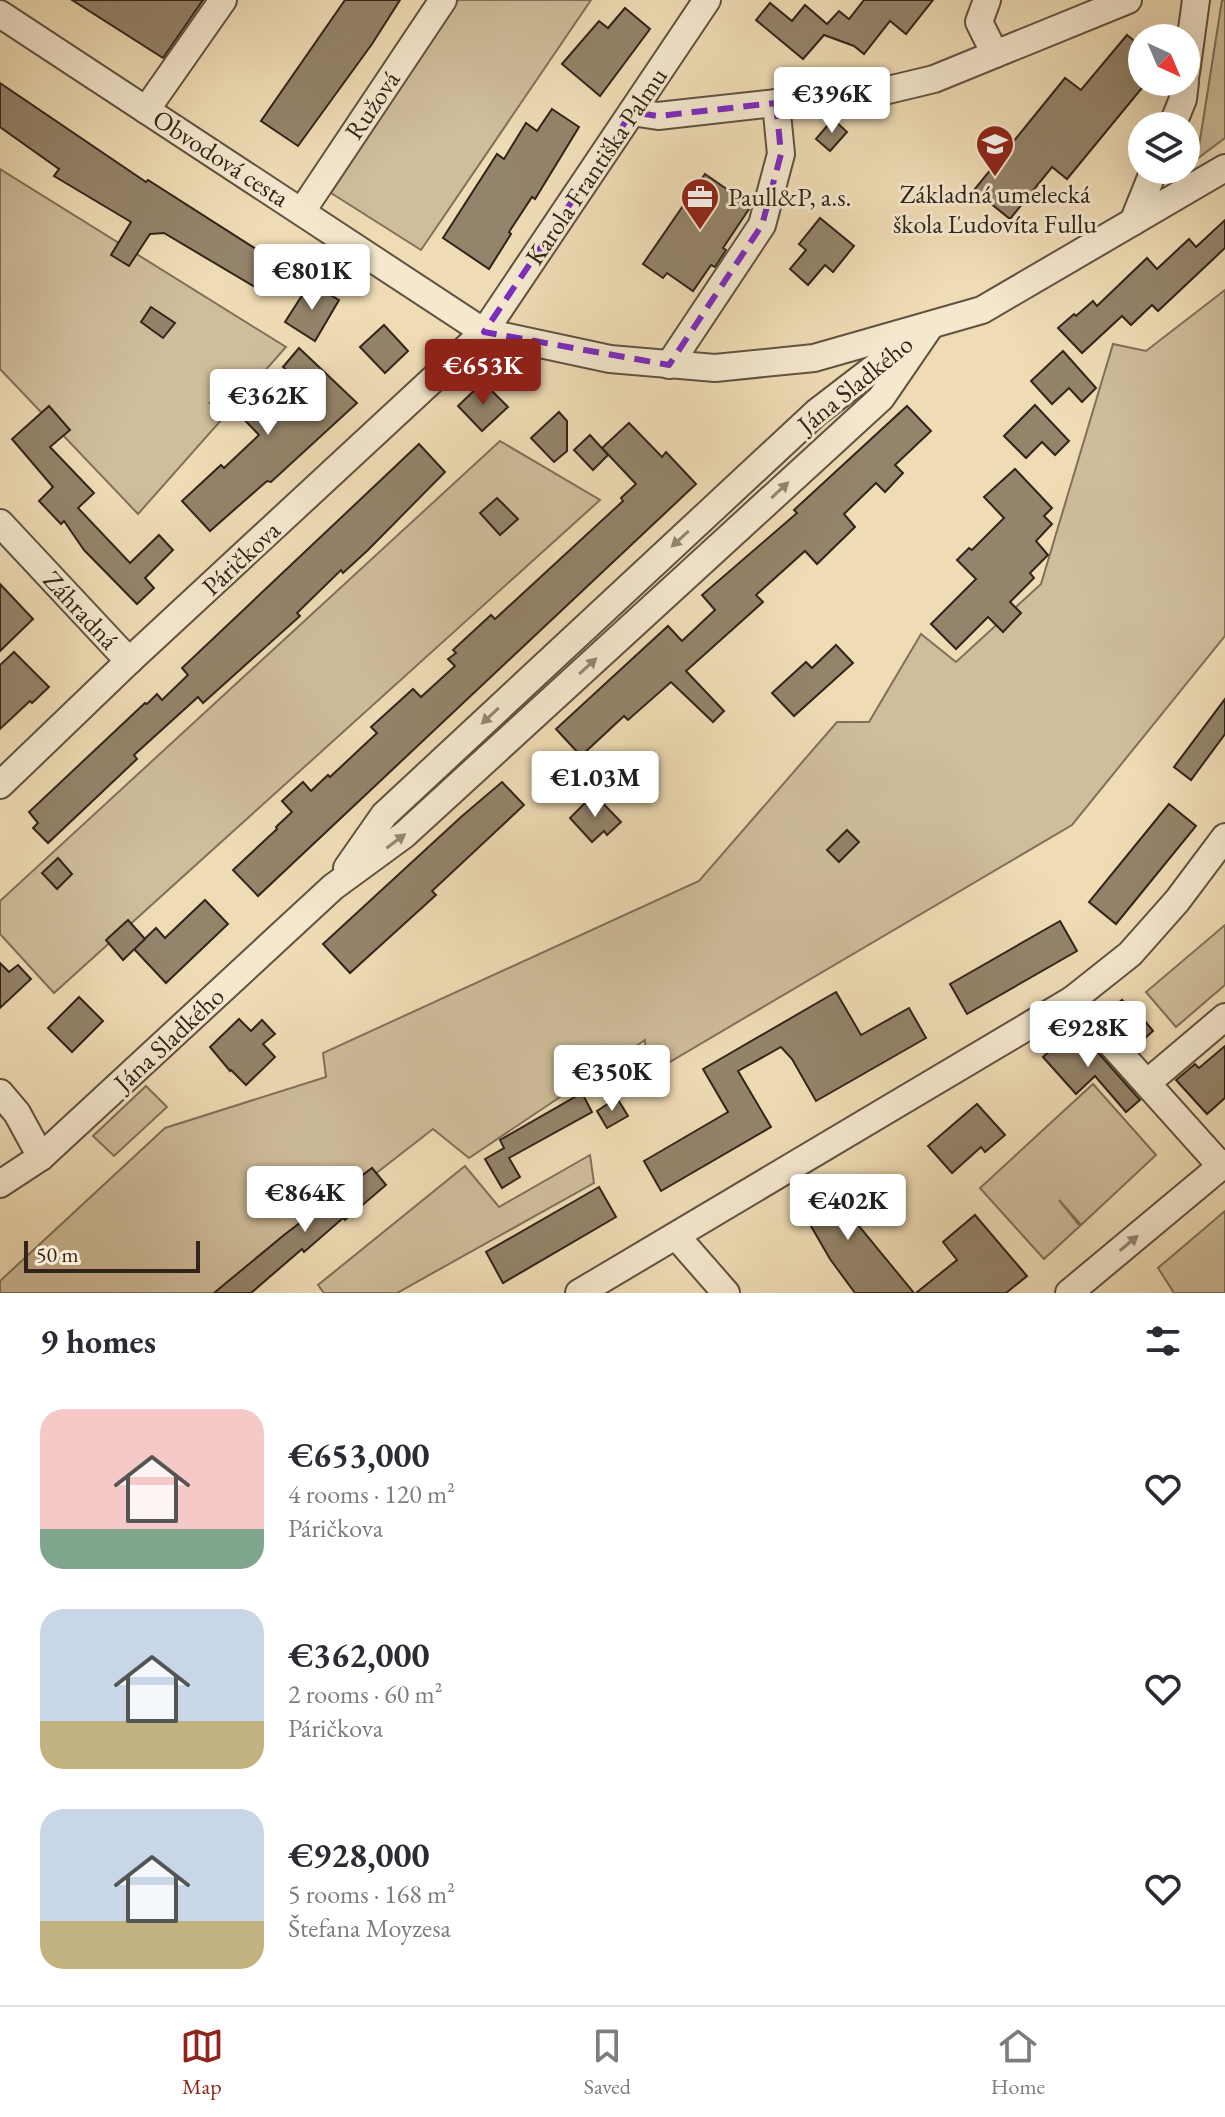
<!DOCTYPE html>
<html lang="en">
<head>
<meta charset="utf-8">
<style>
  :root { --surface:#fff; --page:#f2f2f3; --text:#2b2b33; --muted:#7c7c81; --line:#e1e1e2; --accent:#8f2418 }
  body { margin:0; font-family:"EB Garamond",serif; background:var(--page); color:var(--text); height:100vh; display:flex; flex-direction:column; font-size:30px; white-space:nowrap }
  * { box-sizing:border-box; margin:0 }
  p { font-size:26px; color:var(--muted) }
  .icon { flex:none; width:44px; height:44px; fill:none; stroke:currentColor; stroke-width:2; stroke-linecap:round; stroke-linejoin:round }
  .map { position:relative; height:1293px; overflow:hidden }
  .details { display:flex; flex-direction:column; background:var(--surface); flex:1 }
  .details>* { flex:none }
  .needle { width:52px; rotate:136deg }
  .controls { position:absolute; left:1128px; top:24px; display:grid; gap:16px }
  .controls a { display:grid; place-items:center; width:72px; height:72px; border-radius:50%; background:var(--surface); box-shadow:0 8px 32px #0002; font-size:40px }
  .scale { position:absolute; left:24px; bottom:20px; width:176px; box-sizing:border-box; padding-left:8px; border:4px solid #31241a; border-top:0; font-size:22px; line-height:28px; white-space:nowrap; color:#31241a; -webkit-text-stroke:6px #f5e8cf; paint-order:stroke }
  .price { position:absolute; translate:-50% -68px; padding:0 18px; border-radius:8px; background:#fff; color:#222; font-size:26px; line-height:52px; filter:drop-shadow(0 2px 4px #0008) }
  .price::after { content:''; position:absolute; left:50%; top:48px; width:24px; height:18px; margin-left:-12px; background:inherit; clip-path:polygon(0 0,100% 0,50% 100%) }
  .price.on { background:var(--accent); color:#fff }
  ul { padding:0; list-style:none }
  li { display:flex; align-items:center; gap:24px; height:200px; padding:0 40px }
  li span { display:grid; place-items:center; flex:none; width:224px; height:160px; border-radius:24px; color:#555 }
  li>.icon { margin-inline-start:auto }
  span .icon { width:96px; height:96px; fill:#fffc; stroke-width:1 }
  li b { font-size:34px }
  h2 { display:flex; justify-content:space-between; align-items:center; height:96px; padding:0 40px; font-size:34px }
  .dock { display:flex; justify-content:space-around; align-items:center; height:112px; border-top:2px solid var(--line); background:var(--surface); font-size:22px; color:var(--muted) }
  .dock a { display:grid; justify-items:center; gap:4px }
  .dock .on { color:var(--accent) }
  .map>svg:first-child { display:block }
</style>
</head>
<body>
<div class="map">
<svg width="1225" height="1293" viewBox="0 0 1225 1293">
  <rect width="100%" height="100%" fill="#efdcb5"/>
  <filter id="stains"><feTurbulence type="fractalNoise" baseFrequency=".0025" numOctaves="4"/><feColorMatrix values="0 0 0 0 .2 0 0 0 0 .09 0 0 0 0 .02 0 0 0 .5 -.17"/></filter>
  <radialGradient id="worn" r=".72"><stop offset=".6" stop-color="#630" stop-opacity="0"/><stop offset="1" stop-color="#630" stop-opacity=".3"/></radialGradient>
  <g fill="#cfbd9b" stroke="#80705a" stroke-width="2">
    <polygon points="458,0 591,0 421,250 331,193"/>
    <polygon points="1222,0 1225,0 1225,138 1197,159"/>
    <polygon points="0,169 286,347 138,514 0,369"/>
    <polygon points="1225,290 1225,636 1072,825 646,1076 645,1040 469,1158 433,1129 222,1293 0,1293 0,1281 165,1128 326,1077 323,1053 699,881 837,722 869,722 921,634 956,662 1041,584 1113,344 1146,351"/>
    <polygon points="500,441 600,500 54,993 0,934 0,901"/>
    <polygon points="1225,925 1225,985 1176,1027 1146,992"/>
    <polygon points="1093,1084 1156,1155 1081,1225 1059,1200 1080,1226 1044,1259 980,1188"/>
    <polygon points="146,1086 167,1107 114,1156 93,1136"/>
    <polygon points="590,1155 594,1183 397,1293 324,1293 318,1285 465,1166 499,1207"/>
    <polygon points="1225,1211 1225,1293 1174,1293 1158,1268"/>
  </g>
  <g fill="#94846b" stroke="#31241a" stroke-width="2">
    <polygon points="72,0 203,0 163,58"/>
    <polygon points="345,0 400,0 372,44 298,146 261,121"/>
    <polygon points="864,0 933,0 906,34 890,21 864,54 854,46 824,35 803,59 756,20 770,3 792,21 805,5 827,24 839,11 849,19"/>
    <polygon points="625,8 650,29 600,96 562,64 599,21 608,28"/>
    <polygon points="1127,35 1142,47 1142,88 1067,179 1052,167 1010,219 974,190 1065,78 1081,90"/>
    <polygon points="0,83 146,182 148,180 278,263 260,290 164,233 150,234 129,266 111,255 131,222 54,176 59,169 0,127"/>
    <polygon points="552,109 579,127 535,199 532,197 509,232 511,234 489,269 443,238 497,154 504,159 526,123 537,131"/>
    <polygon points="833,119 847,132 830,151 816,139"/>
    <polygon points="705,174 751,206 723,248 726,250 715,267 711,265 693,291 667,273 663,278 643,264"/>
    <polygon points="820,218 854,246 833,272 825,265 808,285 790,269 806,250 799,244"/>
    <polygon points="1225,220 1225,248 1158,311 1152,305 1131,325 1122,316 1082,353 1058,328 1074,314 1076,316 1093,301 1097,306 1147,258 1157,269 1189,239 1196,247"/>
    <polygon points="310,283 339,300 315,341 285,322"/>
    <polygon points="151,307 175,323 163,338 141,322"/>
    <polygon points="384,325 408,351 385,373 360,347"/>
    <polygon points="299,348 357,403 271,482 267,481 210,531 182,501 221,465 224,468 259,435 234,409 225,418 210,403 240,373 282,417 310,391 283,367"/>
    <polygon points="1063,351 1096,388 1082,402 1069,388 1052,404 1031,381"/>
    <polygon points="483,382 508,407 482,431 458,406"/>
    <polygon points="1035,405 1069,441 1055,455 1042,442 1026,458 1004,436"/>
    <polygon points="49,406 70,430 50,447 94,493 78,508 130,563 159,535 173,550 145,578 154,588 137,604 84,550 64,521 61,524 39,501 53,487 12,439"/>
    <polygon points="907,406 931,431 895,465 903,473 885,492 876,483 844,514 855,527 817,564 805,551 756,595 763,602 686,671 724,711 713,722 671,682 628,720 624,716 581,756 556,729 668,626 682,641 715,610 702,595 797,513 794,510"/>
    <polygon points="559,412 567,421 567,451 554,462 531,438"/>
    <polygon points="629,423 662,457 666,452 696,484 258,896 233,870 277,829 276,827 292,812 282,801 303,782 311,791 328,775 330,777 377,733 371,727 413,689 421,697 455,666 448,659 456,653 453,650 491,615 495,619 623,501 621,498 636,484 602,448"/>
    <polygon points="590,435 608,455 593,470 574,450"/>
    <polygon points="419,444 445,472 368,550 343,573 341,570 297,613 300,616 203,703 198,697 134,755 137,759 48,843 33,828 38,823 29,812 145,703 147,704 157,694 162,700 188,675 182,668"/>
    <polygon points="1015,469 1052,508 1044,516 1052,524 1036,541 1048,555 1030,573 1034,578 1010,602 1021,613 1003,632 988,617 956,649 931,624 976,579 957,560 969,548 972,550 1004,518 984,497"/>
    <polygon points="497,498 518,519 500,535 480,513"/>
    <polygon points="0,584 33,619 0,651"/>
    <polygon points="836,645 853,663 794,716 772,693 806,662 812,668"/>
    <polygon points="14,652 49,687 32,703 30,701 0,729 0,665"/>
    <polygon points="1225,699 1225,734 1191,780 1174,767"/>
    <polygon points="502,782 524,805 432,891 436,895 350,973 323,944 461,817"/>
    <polygon points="594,794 621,822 607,835 604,831 592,842 570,818"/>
    <polygon points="1169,804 1196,826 1116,924 1089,902"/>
    <polygon points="847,830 859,842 839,862 827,850"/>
    <polygon points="58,858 72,874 57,889 42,873"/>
    <polygon points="205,900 228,924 166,983 134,949 156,928 165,938"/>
    <polygon points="128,920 145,939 123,960 106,940"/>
    <polygon points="1060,921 1077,951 967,1014 950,984"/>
    <polygon points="0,963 9,972 18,965 31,979 0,1008"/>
    <polygon points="836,992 861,1035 909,1008 926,1038 816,1101 792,1059 781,1047 738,1071 771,1127 661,1191 644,1161 728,1112 703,1069"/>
    <polygon points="79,997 103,1021 72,1052 48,1028"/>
    <polygon points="1122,1000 1137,1018 1140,1015 1153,1031 1135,1047 1106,1013"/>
    <polygon points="239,1019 251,1031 262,1020 275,1034 263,1044 275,1057 246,1085 231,1070 230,1071 210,1047"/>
    <polygon points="1078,1030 1140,1100 1126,1112 1095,1076 1076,1094 1043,1057 1063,1039"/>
    <polygon points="1225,1046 1225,1098 1207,1114 1176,1080 1195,1064 1199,1068"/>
    <polygon points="582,1093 592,1112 509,1158 520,1177 502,1188 485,1159 504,1148 500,1140"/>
    <polygon points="617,1098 628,1116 607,1128 597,1111"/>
    <polygon points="977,1104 1005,1135 985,1152 981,1147 952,1173 928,1146"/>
    <polygon points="372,1168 386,1185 345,1220 343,1218 304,1252 302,1249 251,1293 214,1293 284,1235"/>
    <polygon points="827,1175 858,1225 914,1293 855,1293 830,1259 793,1195"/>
    <polygon points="599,1187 616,1217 503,1283 486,1252"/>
    <polygon points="975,1215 1027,1276 1006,1293 916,1293 957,1260 943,1242"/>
  </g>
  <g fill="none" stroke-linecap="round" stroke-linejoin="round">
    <g stroke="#605241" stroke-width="30">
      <g id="street">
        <polyline points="987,0 979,22 995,54"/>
        <polyline points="0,14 484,332 610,359 715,368 814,358 982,310 1225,168"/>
        <polyline points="1186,73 1196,0"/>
        <polyline points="146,110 223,0"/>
        <polyline points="632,112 658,116 884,91 934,79 1128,0"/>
        <polyline points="1172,126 1183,99 1185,82"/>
        <polyline points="302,211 443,0"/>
        <polyline points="1133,222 1154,170"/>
        <polyline points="669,365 762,225 781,154 776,103"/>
        <polyline points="0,523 129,661"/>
        <polyline points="0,785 129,661 484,332 707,0"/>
        <polyline points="347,868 384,815 817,412 912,339"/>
        <polyline points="1072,1000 1221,1166"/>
        <polyline points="1147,1083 1225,1017"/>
        <polyline points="0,1093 17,1113 41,1157"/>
        <polyline points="0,1184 41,1157 333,887 404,835 881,398 931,325"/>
        <polyline points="677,1237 726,1293"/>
        <polyline points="579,1293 1072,1000 1130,954 1177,901 1225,837"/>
        <polyline points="1069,1293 1225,1163"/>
      </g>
    </g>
    <use href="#street" stroke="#f5e8cf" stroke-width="26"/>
  </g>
  <defs><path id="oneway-solid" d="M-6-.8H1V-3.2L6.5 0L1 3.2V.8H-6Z" transform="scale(2)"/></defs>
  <g fill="#938674">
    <use href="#oneway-solid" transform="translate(780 490) rotate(-43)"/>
    <use href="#oneway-solid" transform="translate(680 539) rotate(137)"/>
    <use href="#oneway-solid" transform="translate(588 666) rotate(-43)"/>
    <use href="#oneway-solid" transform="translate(490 716) rotate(137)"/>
    <use href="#oneway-solid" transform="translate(396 841) rotate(-37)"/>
    <use href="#oneway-solid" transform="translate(1129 1243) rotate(-40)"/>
  </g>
  <path fill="none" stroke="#7b2cbf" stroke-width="6" stroke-dasharray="16 10" stroke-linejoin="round" d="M776 103 781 154 762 225 669 365 484 332 632 112 658 116Z"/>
  <defs>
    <g id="school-pin" transform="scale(2)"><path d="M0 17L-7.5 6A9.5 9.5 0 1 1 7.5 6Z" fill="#8f2418" stroke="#f5e8cf"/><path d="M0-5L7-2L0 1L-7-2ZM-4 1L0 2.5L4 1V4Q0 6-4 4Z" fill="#fff"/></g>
    <g id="office-pin" transform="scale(2)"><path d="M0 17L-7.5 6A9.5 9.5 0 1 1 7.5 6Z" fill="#8f2418" stroke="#f5e8cf"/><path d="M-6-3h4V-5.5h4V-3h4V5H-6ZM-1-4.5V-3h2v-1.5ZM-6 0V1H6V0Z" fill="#fff"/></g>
  </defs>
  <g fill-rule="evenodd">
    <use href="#school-pin" x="995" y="144"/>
    <use href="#office-pin" x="700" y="197"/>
  </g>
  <g text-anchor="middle" stroke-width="6" stroke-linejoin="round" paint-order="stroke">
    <g font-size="26" fill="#31241a" stroke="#f5e8cf">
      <text transform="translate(372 105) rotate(-56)" y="9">Ružová</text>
      <text transform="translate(221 158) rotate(33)" y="9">Obvodová cesta</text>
      <text transform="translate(596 166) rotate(-56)" y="9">Karola Františka Palmu</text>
      <text transform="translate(855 384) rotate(-39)" y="9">Jána Sladkého</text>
      <text transform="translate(241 558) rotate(-43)" y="9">Páričkova</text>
      <text transform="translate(81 610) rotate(47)" y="9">Záhradná</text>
      <text transform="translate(169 1039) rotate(-43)" y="9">Jána Sladkého</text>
    </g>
    <g font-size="26" fill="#31241a" stroke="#f5e8cf">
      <text x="995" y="203">Základná umelecká<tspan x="995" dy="30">škola Ľudovíta Fullu</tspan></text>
      <text x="728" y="206" text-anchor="start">Paull&amp;P, a.s.</text>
    </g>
  </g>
  <rect width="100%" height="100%" filter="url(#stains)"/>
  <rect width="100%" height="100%" fill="url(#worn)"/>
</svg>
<div class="controls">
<a><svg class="needle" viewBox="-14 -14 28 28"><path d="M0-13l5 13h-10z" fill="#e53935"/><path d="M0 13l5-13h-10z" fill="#7c7c81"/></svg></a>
<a><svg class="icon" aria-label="layers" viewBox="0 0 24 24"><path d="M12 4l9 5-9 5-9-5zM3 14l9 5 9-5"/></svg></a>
</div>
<div class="scale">50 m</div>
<b class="price" style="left:832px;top:135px">€396K</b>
<b class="price" style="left:312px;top:312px">€801K</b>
<b class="price on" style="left:483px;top:407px">€653K</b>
<b class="price" style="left:268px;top:437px">€362K</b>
<b class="price" style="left:595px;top:819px">€1.03M</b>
<b class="price" style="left:1088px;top:1069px">€928K</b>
<b class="price" style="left:612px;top:1113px">€350K</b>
<b class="price" style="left:305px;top:1234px">€864K</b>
<b class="price" style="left:848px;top:1242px">€402K</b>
</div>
<section class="details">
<h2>9 homes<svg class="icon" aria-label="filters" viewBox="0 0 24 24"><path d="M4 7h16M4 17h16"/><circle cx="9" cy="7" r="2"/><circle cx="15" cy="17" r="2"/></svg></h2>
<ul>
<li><span style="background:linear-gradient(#f6c9c9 75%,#7fa58c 0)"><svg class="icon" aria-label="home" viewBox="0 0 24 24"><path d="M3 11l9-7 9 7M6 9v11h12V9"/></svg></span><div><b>€653,000</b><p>4 rooms · 120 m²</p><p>Páričkova</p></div><svg class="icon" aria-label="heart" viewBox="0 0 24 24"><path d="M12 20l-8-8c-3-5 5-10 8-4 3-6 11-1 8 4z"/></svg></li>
<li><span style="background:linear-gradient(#c9d6e8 70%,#c2b280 0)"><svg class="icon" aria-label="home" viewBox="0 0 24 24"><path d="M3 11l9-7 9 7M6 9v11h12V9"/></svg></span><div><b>€362,000</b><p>2 rooms · 60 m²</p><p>Páričkova</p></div><svg class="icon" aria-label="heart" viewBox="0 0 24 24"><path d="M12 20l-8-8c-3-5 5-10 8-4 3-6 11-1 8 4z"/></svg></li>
<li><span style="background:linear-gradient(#c9d6e8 70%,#c2b280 0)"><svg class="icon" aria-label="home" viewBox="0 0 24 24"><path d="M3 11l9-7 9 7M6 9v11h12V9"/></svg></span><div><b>€928,000</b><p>5 rooms · 168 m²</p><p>Štefana Moyzesa</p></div><svg class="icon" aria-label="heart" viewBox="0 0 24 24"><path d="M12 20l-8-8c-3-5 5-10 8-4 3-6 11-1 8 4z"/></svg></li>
</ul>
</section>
<nav class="dock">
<a class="on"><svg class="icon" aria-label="map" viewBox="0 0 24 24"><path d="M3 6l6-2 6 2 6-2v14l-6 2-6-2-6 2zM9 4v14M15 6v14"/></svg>Map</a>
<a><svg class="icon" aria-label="saved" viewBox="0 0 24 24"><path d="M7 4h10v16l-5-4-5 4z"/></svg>Saved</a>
<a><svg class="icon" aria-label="home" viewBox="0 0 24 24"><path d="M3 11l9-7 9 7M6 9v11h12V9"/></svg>Home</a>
</nav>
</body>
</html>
